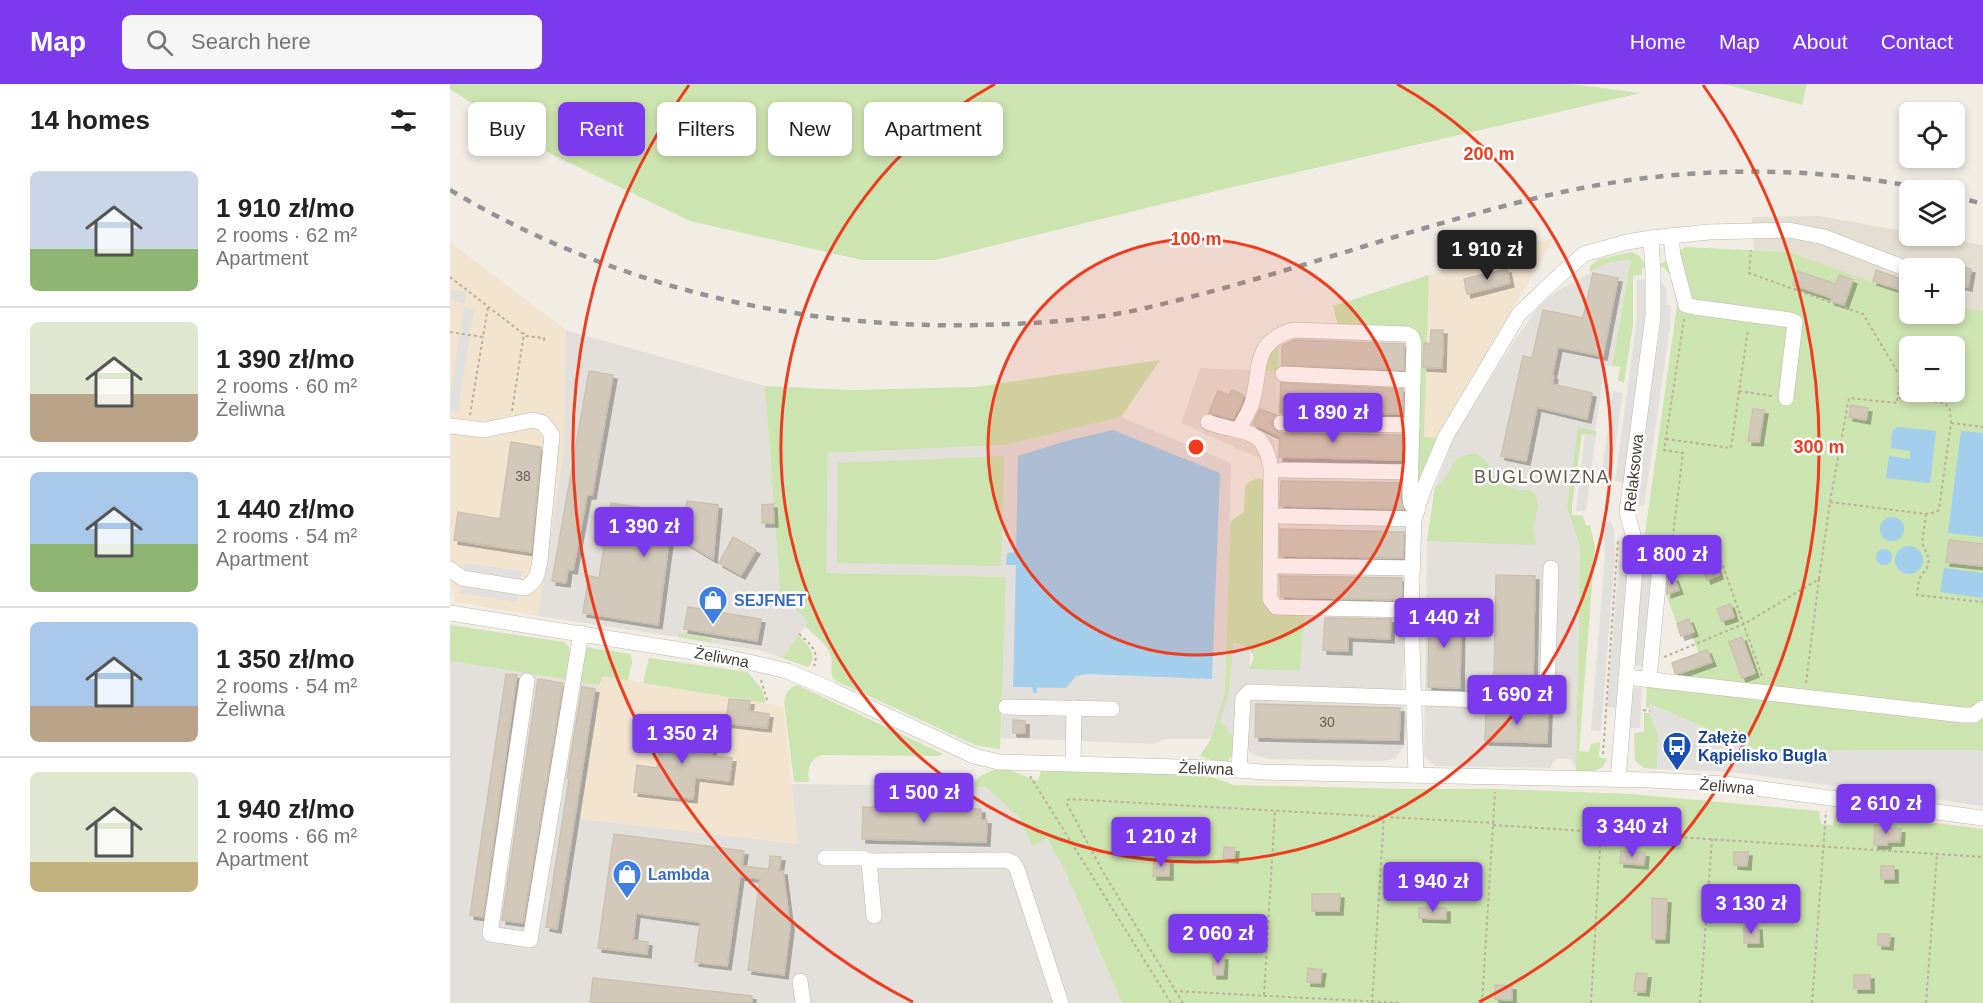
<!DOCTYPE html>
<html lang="en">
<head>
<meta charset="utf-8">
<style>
  :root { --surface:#fff; --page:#f6f6f6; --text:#222; --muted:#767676; --line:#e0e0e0; --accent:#7c3aed }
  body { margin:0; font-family:Arial,sans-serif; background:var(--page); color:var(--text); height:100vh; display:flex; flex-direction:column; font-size:22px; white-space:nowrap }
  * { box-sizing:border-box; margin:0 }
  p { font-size:20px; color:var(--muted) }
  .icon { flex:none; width:33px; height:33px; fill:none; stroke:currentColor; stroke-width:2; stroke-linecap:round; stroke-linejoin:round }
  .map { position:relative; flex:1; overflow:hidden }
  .side { display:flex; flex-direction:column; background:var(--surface); width:450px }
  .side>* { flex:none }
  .hud { position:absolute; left:18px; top:18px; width:570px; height:54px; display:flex; gap:12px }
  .tools { position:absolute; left:1449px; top:18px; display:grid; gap:12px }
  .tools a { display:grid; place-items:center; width:66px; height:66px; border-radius:9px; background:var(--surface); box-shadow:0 3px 9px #0003; font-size:30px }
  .price { position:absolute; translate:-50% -51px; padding:0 14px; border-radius:6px; background:var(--accent); color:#fff; font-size:20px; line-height:39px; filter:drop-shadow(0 2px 3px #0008) }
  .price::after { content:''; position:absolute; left:50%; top:36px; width:18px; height:14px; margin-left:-9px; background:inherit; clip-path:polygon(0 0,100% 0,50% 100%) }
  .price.on { background:#222; color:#fff }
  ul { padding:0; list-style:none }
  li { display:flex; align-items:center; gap:18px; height:150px; padding:0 30px }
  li+li { border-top:2px solid var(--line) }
  li span { display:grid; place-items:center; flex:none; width:168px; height:120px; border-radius:9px; color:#555 }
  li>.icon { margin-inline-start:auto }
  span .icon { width:72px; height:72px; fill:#fffc; stroke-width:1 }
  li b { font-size:26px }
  h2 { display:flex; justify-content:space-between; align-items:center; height:72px; padding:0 30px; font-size:26px }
  .chip { padding:0 21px; border-radius:9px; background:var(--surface); box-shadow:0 3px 9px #0003; font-size:21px; line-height:54px }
  .chip.on { background:var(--accent); color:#fff }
  header { display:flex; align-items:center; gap:36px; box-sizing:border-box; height:84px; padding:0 30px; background:var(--accent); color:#fff }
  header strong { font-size:28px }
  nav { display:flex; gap:33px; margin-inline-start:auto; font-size:21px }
  .search { width:420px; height:54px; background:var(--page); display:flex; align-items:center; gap:15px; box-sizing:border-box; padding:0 21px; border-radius:9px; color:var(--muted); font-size:22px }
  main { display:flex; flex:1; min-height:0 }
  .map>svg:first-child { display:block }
</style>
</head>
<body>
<header>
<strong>Map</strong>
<div class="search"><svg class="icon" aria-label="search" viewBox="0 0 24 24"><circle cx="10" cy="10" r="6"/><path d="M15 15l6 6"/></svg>Search here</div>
<nav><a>Home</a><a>Map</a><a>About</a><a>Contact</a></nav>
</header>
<main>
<section class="side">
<h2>14 homes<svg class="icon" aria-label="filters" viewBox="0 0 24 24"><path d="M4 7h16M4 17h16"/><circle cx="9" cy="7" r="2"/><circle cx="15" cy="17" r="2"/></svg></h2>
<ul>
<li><span style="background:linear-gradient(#c9d6e8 65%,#8fb573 0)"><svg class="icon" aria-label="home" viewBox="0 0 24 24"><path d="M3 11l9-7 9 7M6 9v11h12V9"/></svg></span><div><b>1 910 zł/mo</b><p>2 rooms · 62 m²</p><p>Apartment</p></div></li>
<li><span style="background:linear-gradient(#dfe7d0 60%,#b9a48a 0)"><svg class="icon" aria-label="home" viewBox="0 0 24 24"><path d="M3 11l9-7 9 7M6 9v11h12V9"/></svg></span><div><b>1 390 zł/mo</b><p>2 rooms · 60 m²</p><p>Żeliwna</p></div></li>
<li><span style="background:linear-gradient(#a9c7e8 60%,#8fb573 0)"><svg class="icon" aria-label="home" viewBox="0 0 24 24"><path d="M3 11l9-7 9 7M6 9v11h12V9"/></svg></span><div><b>1 440 zł/mo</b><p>2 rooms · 54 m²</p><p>Apartment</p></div></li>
<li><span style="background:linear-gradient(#a9c7e8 70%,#b9a48a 0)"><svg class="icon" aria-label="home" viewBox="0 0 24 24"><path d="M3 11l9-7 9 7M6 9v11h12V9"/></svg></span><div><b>1 350 zł/mo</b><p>2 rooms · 54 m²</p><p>Żeliwna</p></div></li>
<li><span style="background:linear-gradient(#dfe7d0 75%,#c2b280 0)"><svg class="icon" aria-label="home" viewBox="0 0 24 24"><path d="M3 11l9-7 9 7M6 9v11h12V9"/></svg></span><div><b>1 940 zł/mo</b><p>2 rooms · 66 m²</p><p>Apartment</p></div></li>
</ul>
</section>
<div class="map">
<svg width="1533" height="919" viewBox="0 0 1533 919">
  <defs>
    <filter id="shadow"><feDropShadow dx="4" dy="4" stdDeviation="0" flood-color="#0004"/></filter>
  </defs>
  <rect width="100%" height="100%" fill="#f1ede5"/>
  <g fill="#e5dfd3">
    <polygon points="1369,132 1459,148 1460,152 1479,152 1533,161 1533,228 1505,221 1504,184 1460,184 1459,211 1339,168 1304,166 1302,133"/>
    <polygon points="750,284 828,287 825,381 731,339"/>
  </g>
  <g fill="#f3e4d0">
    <polygon points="1104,154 988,354 974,354 979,191"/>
    <polygon points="0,158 116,246 114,366 88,532 6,518 0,498"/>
    <polygon points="153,592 333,622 349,760 129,735 149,601"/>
  </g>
  <g fill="#e3dfda">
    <polygon points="1181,174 1162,282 1155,281 1145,347 1128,343 1117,423 1130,463 1126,685 1121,675 1106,675 1100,684 985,682 974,672 977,457 985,403 1004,352 1061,262 1089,222 1109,206 1158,179"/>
    <polygon points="116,246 315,302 330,509 359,537 332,574 313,567 261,559 261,554 229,549 228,553 88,532 114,366"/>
    <polygon points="968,251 958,532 953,590 953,619 957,635 955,661 945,675 931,677 818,675 802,670 793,660 761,655 714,655 705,660 551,654 555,493 376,489 378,369 556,361 671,333 781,379 777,559 795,560 800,565 800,585 850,587 855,530 823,528 829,256 831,253"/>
    <polygon points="0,577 149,601 130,735 348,760 342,700 536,702 569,733 582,762 597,754 616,789 672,919 0,919"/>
  </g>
  <g fill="#cce4af" fill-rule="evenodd">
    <polygon points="0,0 1121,0 1191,9 770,106 485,176 412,176 240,137 101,70 0,5"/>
    <polygon points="1274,0 1357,0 1352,21"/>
    <path d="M1235 163 1339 168 1459 211 1460 230H1504L1505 221 1533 228V668L1525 666 1309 667 1200 620 1199 624 1196 623 1197 598 1226 591 1222 579 1249 569 1241 549 1231 552 1195 450 1227 221 1220 190 1210 181ZM1460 262H1504V308H1460Z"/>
    <polygon points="1182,168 1190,172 1196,183 1192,184 1192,191 1183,192 1183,241 1174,299 1168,296 1170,283 1162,282 1181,175 1158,179 1140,188 1140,182 1149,175"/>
    <polygon points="979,191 974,353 988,354 963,413 968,251 888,242 883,222"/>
    <polygon points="829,256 828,287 811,287 812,277"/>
    <path d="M710 276 671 333 556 361 378 369 376 489 556 493 550 665 525 661 384 596C379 587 383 581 381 572 378 561 363 550 355 542L358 537 330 509 315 302 401 306 525 303Z"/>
    <polygon points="1128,343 1146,347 1146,351 1132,350 1122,421 1122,431 1133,432 1136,442 1140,441 1145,463 1129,667 1139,668 1141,660 1150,658 1149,673 1157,675 1153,683 1144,687 1126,687 1126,685 1130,463 1117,423"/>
    <path d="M1025 370C1041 375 1042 389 1051 400L1070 406H1080L1085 410 1088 421 1084 443 1086 461 977 457 985 403C1005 393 996 370 1025 370Z"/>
    <polygon points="554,372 551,482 387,479 388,379"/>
    <path d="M808 394 815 397 817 511 855 530 850 587 799 585 804 574C800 563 795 560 783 559L779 609 771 633V638L782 651 783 657 784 669 777 678 764 677 750 672 761 655 775 610 780 440 782 436 794 428 795 403 799 398Z"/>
    <polygon points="0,541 114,558 119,563 121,579 119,596 0,577"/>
    <polygon points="229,549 261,554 261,559 228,553"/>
    <path d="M348 552C358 560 369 572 358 583L332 574Z"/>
    <polygon points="135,563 181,570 182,578 178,597 153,592 149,601 128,598"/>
    <polygon points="199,574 298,588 312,606 316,619 193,599"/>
    <path d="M347 601 493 670 489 672 372 671C359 675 357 685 359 698H344L334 618C336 609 337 605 347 601Z"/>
    <polygon points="1194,629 1200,629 1208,650 1207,685 1194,684 1185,677 1184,649 1194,648"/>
    <path d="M543 686H559L588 697 591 687 756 691 784 701 955 705H1045L1180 710 1369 727 1371 740 1383 741 1386 726 1533 745V919H672L616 789 597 754 582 762 569 733 536 703 524 702C526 692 535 690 543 686Z"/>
  </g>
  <g fill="#e2e0dd">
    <polygon points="1197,195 1198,217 1174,399 1165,397 1187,233 1187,196"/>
    <polygon points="1210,197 1216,203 1217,221 1221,221 1220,242 1194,422 1184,421 1210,245"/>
    <polygon points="1,206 16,208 15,219 0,216"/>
    <polygon points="14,223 24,225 8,328 0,327 0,313"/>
    <polygon points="1163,307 1173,309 1160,396 1151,395"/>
    <polygon points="1135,350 1146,351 1136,427 1126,427"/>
    <polygon points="1160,437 1164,445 1165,471 1151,647 1141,646 1155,471 1154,450 1151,440"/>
    <polygon points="1169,477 1179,478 1167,624 1157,623"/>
    <polygon points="15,479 72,487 67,518 10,509"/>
    <polygon points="1192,488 1202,489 1194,582 1184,581"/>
    <polygon points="850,587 952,591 953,602 849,601"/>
    <polygon points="1182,604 1192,604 1190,644 1180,644"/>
    <polygon points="1199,620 1309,667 1525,666 1533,668 1533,722 1282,688 1207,685 1208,650 1200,632"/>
  </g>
  <g fill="#a3ceec">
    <polygon points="1448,343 1486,347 1480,399 1436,394 1439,372 1460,375 1460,367 1441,364 1442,347"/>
    <polygon points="663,346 770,389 762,595 638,590 626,592 616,604 563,603 566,481 556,481 557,469 566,468 568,372 616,357"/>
    <polygon points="1511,347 1533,349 1533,453 1498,449"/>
    <circle cx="1442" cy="445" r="12"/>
    <circle cx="1459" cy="476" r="14"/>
    <circle cx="1434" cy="473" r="8"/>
    <polygon points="1494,484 1533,489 1533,514 1490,508"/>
  </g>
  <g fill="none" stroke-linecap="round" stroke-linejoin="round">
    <polyline stroke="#a3ceec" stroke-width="4.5" points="585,603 585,607"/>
  </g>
  <g fill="#d2c9bb" stroke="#cdc1ae" stroke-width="1.5" filter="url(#shadow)">
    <polygon points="1504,181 1521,185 1518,203 1504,200"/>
    <polygon points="1057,185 1060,199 1017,210 1014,195"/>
    <polygon points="1426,186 1460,198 1460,209 1423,197"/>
    <polygon points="1347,187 1386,200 1389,191 1403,196 1394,221 1381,217 1382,214 1343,201"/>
    <polygon points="1143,189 1168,194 1153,272 1108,263 1102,292 1104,292 1102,300 1142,309 1137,335 1087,323 1076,377 1051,372 1073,272 1082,274 1093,226 1133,234"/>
    <polygon points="981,246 993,246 992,284 973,283 974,259 980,260"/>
    <polygon points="845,256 954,260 954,286 832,281 832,262"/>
    <polygon points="139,287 163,291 142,411 137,411 123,486 118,485 116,499 102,497"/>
    <polygon points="831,299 953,305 952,330 830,329"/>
    <polygon points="782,306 793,311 792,319 783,335 759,329 768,307 779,311"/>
    <polygon points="1401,321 1418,324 1416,336 1399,333"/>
    <polygon points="810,325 826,331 821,339 826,347 830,349 952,351 951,376 829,373 830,353 803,340"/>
    <polygon points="1303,325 1314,326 1309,358 1298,357"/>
    <polygon points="61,358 91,363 81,468 4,456 8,428 50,435"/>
    <polygon points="831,397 951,399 950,414 953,425 830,422"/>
    <polygon points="237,417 268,421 263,475 220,449 208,541 133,529 139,492 149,494 161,419 235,430"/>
    <polygon points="323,420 324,439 312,439 312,421"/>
    <polygon points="830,445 954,448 953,474 830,472"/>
    <polygon points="283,453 306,466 291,491 269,479"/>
    <polygon points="1499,456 1533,460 1533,482 1496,478"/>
    <polygon points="1265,479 1269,491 1257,496 1252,483"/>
    <polygon points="1046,491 1085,492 1083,595 1044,594"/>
    <polygon points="830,492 952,494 952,516 831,513"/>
    <polygon points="1224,493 1229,506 1217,510 1218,495"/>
    <polygon points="1280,520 1284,533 1272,537 1267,525"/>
    <polygon points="238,523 311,535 307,557 234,545"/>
    <polygon points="979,526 1011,527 1010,604 978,603"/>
    <polygon points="875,534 941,535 940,555 898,553 898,567 873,566"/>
    <polygon points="1239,535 1244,548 1231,552 1227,540"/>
    <polygon points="1292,553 1305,589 1292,594 1279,558"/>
    <polygon points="1257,566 1262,578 1231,589 1225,589 1222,579"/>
    <polygon points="56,590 67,591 33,833 20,831"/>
    <polygon points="88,595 113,599 73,839 52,836"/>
    <polygon points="132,603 145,605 107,845 96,843 119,695 117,694"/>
    <polygon points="279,615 300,617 299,627 319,630 317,644 276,639"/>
    <polygon points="806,620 950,624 949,656 805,653"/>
    <polygon points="1036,626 1098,627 1097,659 1035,657"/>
    <polygon points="563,636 575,637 575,649 563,649"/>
    <polygon points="212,644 264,651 262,672 282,674 279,697 245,693 243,715 184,708 187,681 207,684"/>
    <polygon points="413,723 531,725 531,736 537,736 536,758 412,755"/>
    <polygon points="1425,741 1435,741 1436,744 1451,745 1450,758 1437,758 1437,761 1424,761"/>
    <polygon points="164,750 294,767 292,782 319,785 320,772 331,773 329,787 333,787 340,843 334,891 298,886 310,795 290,792 277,882 245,878 250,838 198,831 186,829 183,856 198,858 197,870 148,864"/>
    <polygon points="774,763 785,764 784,775 773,774"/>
    <polygon points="1171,767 1195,769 1194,781 1170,779"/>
    <polygon points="1284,768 1298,768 1297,782 1284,781"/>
    <polygon points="704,776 719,776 719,792 703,792"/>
    <rect x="1431" y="782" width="13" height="13"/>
    <polygon points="862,810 890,810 889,827 862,827"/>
    <polygon points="1202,814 1217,815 1215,855 1202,855"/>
    <polygon points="969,824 996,824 996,835 969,834"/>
    <polygon points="1308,842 1309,859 1294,859 1294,843"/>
    <polygon points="754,844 764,844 765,858 754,853"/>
    <polygon points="1428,850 1440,850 1439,862 1428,861"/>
    <polygon points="763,872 774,872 773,891 763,891"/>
    <polygon points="858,884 872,886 870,899 857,898"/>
    <polygon points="1186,889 1197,890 1195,908 1184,907"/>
    <rect x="1404" y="891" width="16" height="14"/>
    <polygon points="143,894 302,912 302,919 140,919"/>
    <polygon points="1045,901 1062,902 1062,916 1045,915"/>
  </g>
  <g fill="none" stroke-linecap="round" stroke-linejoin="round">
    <g stroke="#bfb8ab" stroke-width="16">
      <g id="minor">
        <polyline points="1221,152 1223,172 1236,221 1244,223 1340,236 1345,238 1336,314"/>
        <polyline points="833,290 963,296"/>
        <path d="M758 338C790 351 814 339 821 385L820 509V515L826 523 961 526"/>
        <polyline points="831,339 962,341"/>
        <path d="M0 342 34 346 83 336 93 339 102 351 90 476C88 489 87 497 75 504L12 494 0 485"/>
        <path d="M789 345C793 337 799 328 802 319 812 287 800 259 843 246L957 250 962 253 964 259 960 413 961 420 967 427"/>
        <polyline points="832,386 961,388"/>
        <polyline points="830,432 964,435"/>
        <polyline points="830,482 962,484"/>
        <polyline points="0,529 275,573 321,583 337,587 382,606 524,672 549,678 765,684 812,688 1200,696 1275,700 1533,734"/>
        <polyline points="1176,593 1513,631 1524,631 1533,624"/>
        <polyline points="1199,594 1209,492"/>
        <polyline points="77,597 40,850 80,856 131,549"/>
        <polyline points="556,623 662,625"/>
        <polyline points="623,680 624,624"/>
        <polyline points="789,686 793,614 799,608 1092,618 1097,610 1101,484"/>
        <polyline points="966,691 961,526 964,435 974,404 996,352 1069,230 1109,192 1134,170 1177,158 1201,154 1259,148 1339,146 1374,153 1460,186"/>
        <polyline points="1168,696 1186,471 1185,458 1177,428 1203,232 1203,188 1201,154"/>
        <polyline points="375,774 412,774 419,777 556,776 563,779 567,785 611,919"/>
        <polyline points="419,777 424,832"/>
        <polyline points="350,897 353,919"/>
      </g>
    </g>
    <g stroke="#bdb09a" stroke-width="2" stroke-dasharray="3 3" stroke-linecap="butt">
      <polyline points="0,193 76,252 94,254 94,259"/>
      <polyline points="0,248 33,253 38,223"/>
      <polyline points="1289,307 1322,312"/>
      <polyline points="62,327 74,249"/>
      <polyline points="20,331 33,253"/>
      <polyline points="1501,339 1533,343"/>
      <polyline points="1216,355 1281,364 1298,245"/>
      <polyline points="1380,418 1476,430 1487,428 1489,425 1501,339 1500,326 1495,319 1449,314"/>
      <polyline points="1476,430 1472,459 1479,475 1477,484 1469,495 1467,511 1533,518"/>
      <polyline points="1219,483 1233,369 1214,366 1234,235"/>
      <polyline points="1223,487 1269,471 1313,595"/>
      <path d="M349 550C359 559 370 567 364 582"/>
      <polyline points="1214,573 1296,539 1369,495 1380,418 1399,314 1447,319 1450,292 1413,230 1299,189 1301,166"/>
      <polyline points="311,596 318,619"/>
      <polyline points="1356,599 1369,495"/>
      <polyline points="1193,626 1200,627"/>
      <polyline points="1153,670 1168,455"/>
      <polyline points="580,692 721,919"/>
      <polyline points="1043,741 1533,773"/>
      <polyline points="724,907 952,919"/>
      <polyline points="814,911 825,726"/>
      <polyline points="733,919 653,788 617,720 617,717 619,715 1044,739"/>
      <polyline points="922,919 934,733"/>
      <polyline points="1032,919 1045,708"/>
      <polyline points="1141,919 1151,748"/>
      <polyline points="1250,919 1262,755"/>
      <polyline points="1362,919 1376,727"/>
      <polyline points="1476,919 1487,770"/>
    </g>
    <use href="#minor" stroke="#fff" stroke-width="15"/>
    <g stroke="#949494" stroke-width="4.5" stroke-dasharray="8 8" stroke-linecap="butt">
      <path d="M0 106C160 201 341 245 527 241 580 240 635 237 687 226 834 193 975 137 1122 106 1239 82 1363 81 1480 106"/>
      <polyline points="1504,112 1533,120"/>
    </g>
  </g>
  <circle cx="746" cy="363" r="208" fill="#ef3c1e" fill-opacity=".12"/>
  <g fill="none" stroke="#ef3c1e" stroke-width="3">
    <circle cx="746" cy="363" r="208"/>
    <path d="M947 0A415 415 0 1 1 545 0"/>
    <path d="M463 918A623 623 0 0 1 239 1M1253 1A623 623 0 0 1 1029 918"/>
  </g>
  <defs>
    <g id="shop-pin" transform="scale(1.5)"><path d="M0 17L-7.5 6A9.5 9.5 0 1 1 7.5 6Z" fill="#3f7fe0" stroke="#fff"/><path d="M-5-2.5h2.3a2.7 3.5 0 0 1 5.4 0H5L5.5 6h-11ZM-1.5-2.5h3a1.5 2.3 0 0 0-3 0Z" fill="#fff"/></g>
    <g id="bus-pin" transform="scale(1.5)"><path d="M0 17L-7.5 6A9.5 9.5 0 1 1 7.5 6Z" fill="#1a4fb4" stroke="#fff"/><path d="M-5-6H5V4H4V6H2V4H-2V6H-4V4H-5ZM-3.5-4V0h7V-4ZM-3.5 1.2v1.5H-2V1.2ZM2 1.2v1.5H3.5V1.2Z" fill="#fff"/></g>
  </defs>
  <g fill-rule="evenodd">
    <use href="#shop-pin" x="263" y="516"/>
    <use href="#bus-pin" x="1227" y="662"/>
    <use href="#shop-pin" x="177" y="790"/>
  </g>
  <g text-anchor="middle" stroke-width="5" stroke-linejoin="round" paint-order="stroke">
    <g font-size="14" fill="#676056">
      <text x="73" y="397">38</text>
      <text x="877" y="643">30</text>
    </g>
    <g font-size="16" fill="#433d35" stroke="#fff">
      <text transform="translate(1183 389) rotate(-84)" y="6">Relaksowa</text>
      <text transform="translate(272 573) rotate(10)" y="6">Żeliwna</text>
      <text transform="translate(756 684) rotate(2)" y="6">Żeliwna</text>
      <text transform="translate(1277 702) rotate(5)" y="6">Żeliwna</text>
    </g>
    <g font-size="16" font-weight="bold" fill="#366cbe" stroke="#fff" text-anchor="start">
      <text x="284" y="522">SEJFNET</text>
      <text x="198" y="796">Lambda</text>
    </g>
    <g font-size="16" font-weight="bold" fill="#164399" stroke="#fff" text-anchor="start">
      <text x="1248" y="659">Załęże<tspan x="1248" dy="18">Kąpielisko Bugla</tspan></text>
    </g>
    <g font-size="18" letter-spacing="1.5" fill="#655b4c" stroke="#fff">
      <text x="1092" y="399">BUGLOWIZNA</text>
    </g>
  </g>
  <circle cx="746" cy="363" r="9" fill="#ef3c1e" stroke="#fff" stroke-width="3"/>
  <g font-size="18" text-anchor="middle" font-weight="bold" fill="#ef3c1e" stroke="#fff" stroke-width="5" stroke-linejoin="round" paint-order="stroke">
    <text x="1039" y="76">200 m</text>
    <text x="746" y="161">100 m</text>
    <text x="1369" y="369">300 m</text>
  </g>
</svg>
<div class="tools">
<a><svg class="icon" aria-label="locate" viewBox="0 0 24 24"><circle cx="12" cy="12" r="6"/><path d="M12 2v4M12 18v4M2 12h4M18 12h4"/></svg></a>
<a><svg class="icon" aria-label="layers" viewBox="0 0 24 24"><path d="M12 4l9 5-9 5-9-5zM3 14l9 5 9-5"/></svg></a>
<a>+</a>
<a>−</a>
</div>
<b class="price on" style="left:1037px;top:197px">1 910 zł</b>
<b class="price" style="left:883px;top:360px">1 890 zł</b>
<b class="price" style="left:194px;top:474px">1 390 zł</b>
<b class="price" style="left:1222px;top:502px">1 800 zł</b>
<b class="price" style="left:994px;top:565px">1 440 zł</b>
<b class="price" style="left:1067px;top:642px">1 690 zł</b>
<b class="price" style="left:232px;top:681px">1 350 zł</b>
<b class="price" style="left:474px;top:740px">1 500 zł</b>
<b class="price" style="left:1436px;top:751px">2 610 zł</b>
<b class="price" style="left:1182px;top:774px">3 340 zł</b>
<b class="price" style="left:711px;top:784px">1 210 zł</b>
<b class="price" style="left:983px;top:829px">1 940 zł</b>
<b class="price" style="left:1301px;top:851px">3 130 zł</b>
<b class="price" style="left:768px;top:881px">2 060 zł</b>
<div class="hud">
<a class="chip">Buy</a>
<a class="chip on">Rent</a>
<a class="chip">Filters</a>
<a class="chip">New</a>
<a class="chip">Apartment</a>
</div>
</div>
</main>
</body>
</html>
